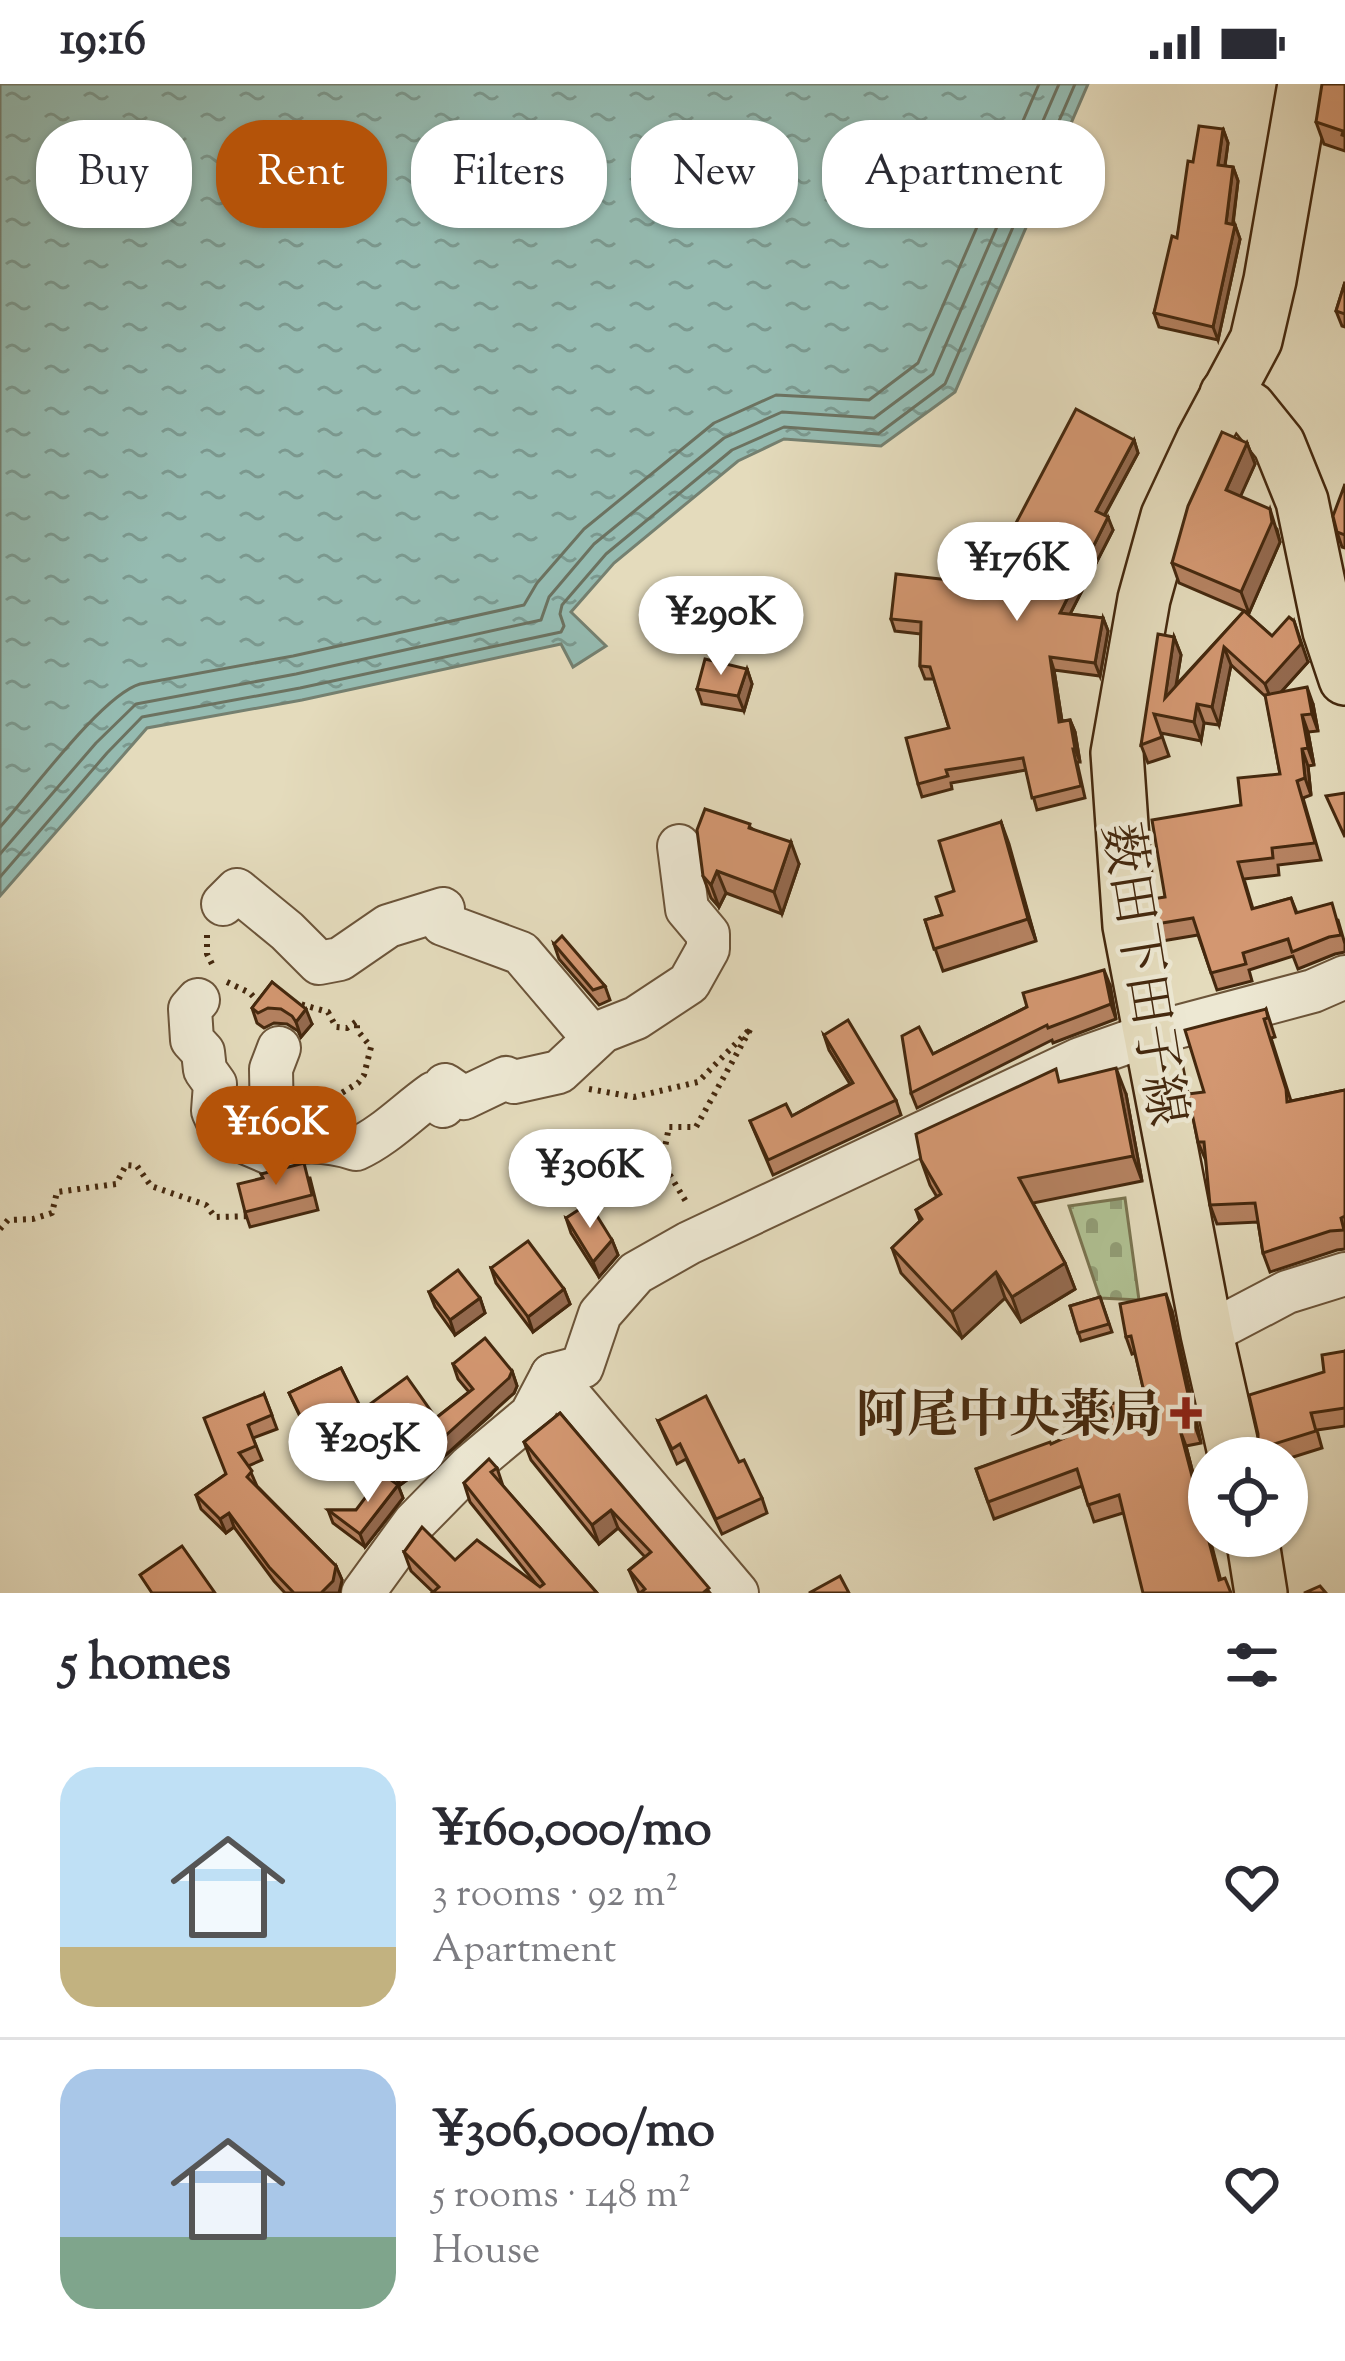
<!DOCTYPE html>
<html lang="en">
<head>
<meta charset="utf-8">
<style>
  :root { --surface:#fff; --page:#f7f7f7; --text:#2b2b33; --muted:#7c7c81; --line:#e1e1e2; --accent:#b45309 }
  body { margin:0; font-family:"Sorts Mill Goudy","Noto Serif JP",serif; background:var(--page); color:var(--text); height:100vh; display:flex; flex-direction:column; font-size:45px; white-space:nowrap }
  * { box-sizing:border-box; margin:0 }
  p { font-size:39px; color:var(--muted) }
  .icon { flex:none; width:66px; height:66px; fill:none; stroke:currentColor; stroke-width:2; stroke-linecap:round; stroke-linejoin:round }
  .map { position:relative; height:1509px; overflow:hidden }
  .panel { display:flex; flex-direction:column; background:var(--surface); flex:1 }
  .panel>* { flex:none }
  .top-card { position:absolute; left:36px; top:36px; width:1275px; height:108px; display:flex; gap:24px }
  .fabs { position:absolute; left:1188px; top:1353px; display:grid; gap:24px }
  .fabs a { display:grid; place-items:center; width:120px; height:120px; border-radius:50%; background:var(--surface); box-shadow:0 3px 9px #0004; font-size:60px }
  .price { position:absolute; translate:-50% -102px; padding:0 27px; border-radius:42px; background:#fff; color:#222; font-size:39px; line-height:78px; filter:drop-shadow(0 3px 6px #0008) }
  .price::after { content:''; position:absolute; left:50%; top:72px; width:36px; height:27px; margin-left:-18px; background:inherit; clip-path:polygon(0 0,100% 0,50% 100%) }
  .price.active { background:var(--accent); color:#fff }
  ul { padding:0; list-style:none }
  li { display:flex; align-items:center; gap:36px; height:300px; padding:0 60px }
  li+li { border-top:3px solid var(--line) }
  li span { display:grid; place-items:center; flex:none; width:336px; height:240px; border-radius:36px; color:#555 }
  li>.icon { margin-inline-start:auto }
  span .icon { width:144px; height:144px; fill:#fffc; stroke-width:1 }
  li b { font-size:51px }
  h2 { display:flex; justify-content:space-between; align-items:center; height:144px; padding:0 60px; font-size:51px }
  .chip { padding:0 42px; border-radius:48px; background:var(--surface); box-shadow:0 3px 9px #0004; font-size:42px; line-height:108px }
  .chip.active { background:var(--accent); color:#fff }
  .status { display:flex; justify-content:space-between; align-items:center; height:84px; padding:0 60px; background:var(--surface); direction:ltr }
  .status svg { height:33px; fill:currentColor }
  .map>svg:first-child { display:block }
</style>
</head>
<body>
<div class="status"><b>19:16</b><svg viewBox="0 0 49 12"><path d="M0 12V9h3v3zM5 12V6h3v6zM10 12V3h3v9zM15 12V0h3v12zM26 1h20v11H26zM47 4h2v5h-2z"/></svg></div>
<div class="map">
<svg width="1345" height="1509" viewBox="0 0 1345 1509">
  <defs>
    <pattern id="cemetery-stones" width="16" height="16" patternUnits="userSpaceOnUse" patternTransform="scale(3)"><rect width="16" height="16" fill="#b0c193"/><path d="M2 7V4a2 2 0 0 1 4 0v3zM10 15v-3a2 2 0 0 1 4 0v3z" fill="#919d76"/></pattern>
    <pattern id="water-ripples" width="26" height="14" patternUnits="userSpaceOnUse" patternTransform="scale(3)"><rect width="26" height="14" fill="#95bbb1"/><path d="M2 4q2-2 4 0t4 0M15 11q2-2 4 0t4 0" fill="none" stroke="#7b988e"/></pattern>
  </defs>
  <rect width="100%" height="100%" fill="#e4dbbc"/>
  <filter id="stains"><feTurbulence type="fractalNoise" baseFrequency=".00167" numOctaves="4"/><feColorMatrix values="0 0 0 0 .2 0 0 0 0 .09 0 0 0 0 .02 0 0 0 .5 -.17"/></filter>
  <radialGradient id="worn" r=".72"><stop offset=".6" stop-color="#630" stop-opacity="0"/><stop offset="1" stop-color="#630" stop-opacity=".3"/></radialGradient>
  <polygon fill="url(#cemetery-stones)" stroke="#7a7450" stroke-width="3" points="1125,1114 1139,1216 1100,1214 1069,1122"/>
  <polygon fill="url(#water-ripples)" stroke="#758070" stroke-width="3" points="0,0 1088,0 955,308 881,362 784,355 738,377 614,479 571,528 606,562 573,583 561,560 302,616 147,644 0,812"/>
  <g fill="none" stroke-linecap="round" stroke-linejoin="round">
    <g stroke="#6c7260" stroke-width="3">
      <path d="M0 743C30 710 102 611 140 600L293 572 524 521 537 499 584 445 714 339 776 311 869 316 918 279 1039 0"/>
      <polyline points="0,770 96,659 136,620 296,590 541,536 549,513 594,460 724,354 782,328 874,334 933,290 1059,0"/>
      <polyline points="0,793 107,669 142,633 300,604 561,548 564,542 560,530 562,521 606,470 732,366 784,343 878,350 945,300 1075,0"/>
    </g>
    <g stroke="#6c553a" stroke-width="46">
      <g id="minor">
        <polyline points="223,820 237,806 287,847 319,879 340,875 388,842 443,825 443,840 521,869 594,955"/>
        <path d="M198 916 190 925 192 956 203 968 205 986 215 1000 213 1027 223 1049 270 1069C292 1052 331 1057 356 1065 385 1052 408 1027 434 1009L443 1022 445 1001 464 1014 506 994 514 998 559 988 603 947 636 934 689 899 708 865V850L687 825 679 762"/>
        <polyline points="272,1039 271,985 279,964"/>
        <polyline points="1207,1250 1287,1208 1345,1190"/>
        <polyline points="552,1291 737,1509"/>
        <polyline points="363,1509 414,1439 470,1382 531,1331 552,1291 582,1283 600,1230 636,1189 689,1159 1080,975 1151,950 1313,907 1345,893"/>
      </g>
    </g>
    <g stroke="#44280e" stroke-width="56">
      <g id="major">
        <polyline points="1226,310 1250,324 1279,360 1302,417 1329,547 1345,595"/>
        <polyline points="1235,1374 1207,1250 1129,842 1117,669 1144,515 1167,432 1202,357 1256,256 1270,196 1304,0"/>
        <polyline points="1252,1452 1261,1509"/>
      </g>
    </g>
    <g stroke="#44280e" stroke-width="6" stroke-dasharray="3 6" stroke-linecap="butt">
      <polyline points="207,851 207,870 214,884"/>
      <polyline points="227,898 250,909 260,920"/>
      <polyline points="293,918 328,928 336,943 347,944 357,937 357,946 371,963 364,991 358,999 317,1024"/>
      <polyline points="589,1005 634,1013 698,998 751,944 696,1043 669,1043 662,1078 688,1121"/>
      <polyline points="0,1145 8,1136 33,1135 52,1129 57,1108 116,1100 126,1081 137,1082 151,1102 206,1121 215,1133 252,1132"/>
    </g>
    <use href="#minor" stroke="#ede8d3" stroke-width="42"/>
    <use href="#major" stroke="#e4dbbc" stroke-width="51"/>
  </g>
  <g fill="#b58261" stroke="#44280e" stroke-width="3">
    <polygon points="1345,0 1345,67 1324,60 1316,38"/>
    <polygon points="1223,45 1228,59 1225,82 1233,83 1238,97 1233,141 1235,141 1240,155 1218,256 1159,243 1154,229 1177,154 1193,78"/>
    <polygon points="1345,198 1345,243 1342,242 1336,227"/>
    <polygon points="1134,356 1138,369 1105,431 1113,446 1070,530 1103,534 1108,547 1100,592 1054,586 1062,637 1070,636 1075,648 1080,678 1077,678 1085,714 1037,726 1026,686 951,699 952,705 922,713 918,700 949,644 934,595 925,595 920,582 921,550 895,547 891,535 984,500"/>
    <polygon points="1247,359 1255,380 1240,412 1277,445 1280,458 1249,529 1179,499 1172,479"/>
    <polygon points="1345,400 1345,464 1342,463 1337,448"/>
    <polygon points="1244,527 1272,552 1308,578 1281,608 1313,620 1318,647 1308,648 1314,681 1308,682 1311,711 1303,714 1321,776 1278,781 1279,791 1244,795 1253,825 1291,814 1297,829 1338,836 1345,860 1345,868 1335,870 1298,885 1293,872 1249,886 1252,897 1217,906 1198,851 1162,857 1156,840 1165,813 1241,721 1280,690 1266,613 1231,581 1219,641 1204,639 1201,657 1161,649 1169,672 1148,679 1141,661 1174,553 1181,571 1176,601"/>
    <polygon points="747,585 752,600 744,627 702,620 697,605"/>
    <polygon points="1001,738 1036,857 943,887 925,836 942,831 954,807"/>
    <polygon points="751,744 799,780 782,830 726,809 719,823 711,814 703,792"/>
    <polygon points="554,860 605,902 610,916 599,921 559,875"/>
    <polygon points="272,898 312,940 301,953 298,947 287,940 274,939 264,944 257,939 252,924"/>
    <polygon points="1110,901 1116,935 1053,959 1052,956 917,1024 911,1009 933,970 1027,923"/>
    <polygon points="1266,925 1275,953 1271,954 1291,1017 1345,1006 1345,1165 1337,1166 1270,1188 1263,1169 1258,1138 1217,1140 1210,1121 1206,1077 1198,1058 1204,1008"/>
    <polygon points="824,951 896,1016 901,1031 773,1091 750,1037 792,1032 850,1000 829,966"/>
    <polygon points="1060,998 1126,1010 1142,1097 1033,1119 1065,1179 1075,1205 1021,1238 1005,1214 962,1254 901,1189 892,1164 920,1137 916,1126 937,1113 930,1101 921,1076"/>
    <polygon points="263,1094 310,1094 318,1126 250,1143 245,1128"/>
    <polygon points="566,1134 612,1156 618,1171 599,1193 571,1149"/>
    <polygon points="491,1184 564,1205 570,1220 533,1248 496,1199"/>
    <polygon points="429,1208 480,1214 485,1229 455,1251 435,1223"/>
    <polygon points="1100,1213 1112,1248 1081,1257 1070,1222"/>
    <polygon points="1172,1227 1201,1359 1186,1362 1220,1496 1231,1509 1123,1429 1094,1438 1082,1402 994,1435 976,1385 1051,1360 1113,1332 1145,1312 1135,1269 1132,1270 1126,1253"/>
    <polygon points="1345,1267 1345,1342 1317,1346 1322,1364 1287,1375 1261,1374 1258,1365 1324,1288"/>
    <polygon points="453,1280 512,1287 517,1302 514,1309 499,1321 491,1331 438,1378 436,1375 400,1401 359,1342 315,1365 289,1309 341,1284 361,1326 436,1334 469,1308 458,1295"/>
    <polygon points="264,1310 277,1345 253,1354 262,1376 248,1382 257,1402 336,1482 342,1496 339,1509 285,1509 274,1497 234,1443 226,1449 201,1425 196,1411 226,1390"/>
    <polygon points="560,1329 710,1509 639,1509 629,1486 645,1473 618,1444 599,1460 531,1376 524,1358"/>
    <polygon points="658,1337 739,1378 762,1414 767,1429 722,1450 686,1375 677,1380"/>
    <polygon points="497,1384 503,1402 597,1509 433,1508 411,1487 404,1468 455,1476 536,1500 470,1418 464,1399"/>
    <polygon points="398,1401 403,1414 365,1463 333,1439 328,1426 356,1426"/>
  </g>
  <g fill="#946a4f" stroke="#44280e" stroke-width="3">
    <polygon points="1223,45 1228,59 1223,95 1218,81"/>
    <polygon points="1233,83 1238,97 1231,153 1226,139"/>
    <polygon points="1235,141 1240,155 1218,256 1213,243"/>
    <polygon points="1134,356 1138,369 1100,439 1096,427"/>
    <polygon points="1247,359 1255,380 1234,427 1226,406"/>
    <polygon points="1270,425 1280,458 1249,529 1241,508"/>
    <polygon points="1108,433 1113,446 1064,542 1060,529"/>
    <polygon points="1103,534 1108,547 1100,592 1095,579"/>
    <polygon points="1294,537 1308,578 1272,618 1265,600"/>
    <polygon points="1174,553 1181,571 1171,632 1165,614"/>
    <polygon points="1224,563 1231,581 1219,641 1212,623"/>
    <polygon points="1050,573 1054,586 1064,650 1059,638"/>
    <polygon points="747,585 752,600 744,627 738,612"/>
    <polygon points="1307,603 1313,620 1318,647 1312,630"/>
    <polygon points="1197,620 1204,639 1201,657 1194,638"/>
    <polygon points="1302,631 1308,648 1314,681 1308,664"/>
    <polygon points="1070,636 1075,648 1080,678 1075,665"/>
    <polygon points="1302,665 1308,682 1311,711 1305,694"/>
    <polygon points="1001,738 1009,760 1036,857 1028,835"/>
    <polygon points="791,758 799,780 782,830 774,808"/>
    <polygon points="717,787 726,809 719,823 711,801"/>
    <polygon points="1104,886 1110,901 1116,935 1111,920"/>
    <polygon points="306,925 312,940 301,953 296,938"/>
    <polygon points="1116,984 1126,1010 1142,1097 1133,1072"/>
    <polygon points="612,1156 618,1171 599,1193 593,1178"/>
    <polygon points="1065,1179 1075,1205 1021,1238 1012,1213"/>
    <polygon points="996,1188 1005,1214 962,1254 952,1228"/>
    <polygon points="564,1205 570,1220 533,1248 528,1233"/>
    <polygon points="1166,1210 1172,1227 1201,1359 1195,1342"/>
    <polygon points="480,1214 485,1229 455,1251 450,1236"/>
    <polygon points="512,1287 517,1302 514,1309 438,1378 433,1363"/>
    <polygon points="1180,1346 1186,1362 1224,1509 1219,1496"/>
    <polygon points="430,1360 436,1375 400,1401 395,1386"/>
    <polygon points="398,1401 403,1414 365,1463 360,1450"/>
    <polygon points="611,1426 618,1444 599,1460 592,1441"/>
    <polygon points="229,1429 234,1443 226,1449 220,1435"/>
    <polygon points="336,1482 342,1496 339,1509 321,1509"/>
  </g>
  <g fill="#d39771" stroke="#44280e" stroke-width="3">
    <polygon points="1322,0 1345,0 1345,52 1342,51 1343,47 1316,38"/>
    <polygon points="1199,42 1223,45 1218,81 1233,83 1226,139 1235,141 1213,243 1154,229 1172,152 1177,154 1188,77 1193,78"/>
    <polygon points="1345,198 1345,230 1336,227"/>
    <polygon points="1076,325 1134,356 1096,427 1108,433 1060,529 1103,534 1095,579 1050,573 1059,638 1070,636 1075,665 1073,665 1081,702 1032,714 1023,674 946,686 948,692 918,700 906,654 949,644 930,583 920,582 921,538 891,535 896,490 984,500"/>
    <polygon points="1222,348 1247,359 1226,406 1270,425 1272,438 1241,508 1172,479 1188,422"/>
    <polygon points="1345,400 1345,451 1337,448 1333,432"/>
    <polygon points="1244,527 1272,552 1289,533 1294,537 1301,560 1265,600 1224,563 1212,623 1197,620 1194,638 1154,630 1162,653 1141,661 1158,550 1174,553 1165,614"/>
    <polygon points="705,575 747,585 738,612 697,605"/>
    <polygon points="1307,603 1312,630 1302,631 1308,664 1302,665 1305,694 1297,697 1315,759 1272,764 1273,774 1238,778 1252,825 1291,814 1296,829 1332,819 1341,851 1329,853 1292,868 1288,855 1243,869 1246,880 1211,889 1193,834 1156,840 1152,815 1165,813 1152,736 1241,721 1238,694 1280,690 1265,611"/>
    <polygon points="1345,709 1345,753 1326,712"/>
    <polygon points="705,725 750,740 749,744 791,758 774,808 717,787 711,801 703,792 697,746"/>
    <polygon points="1001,738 1028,835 934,865 925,836 942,831 936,813 954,807 939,757"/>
    <polygon points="562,852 605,902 593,906 554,860"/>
    <polygon points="1104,886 1111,920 1048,944 1047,941 911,1009 902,952 919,943 933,970 1027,923 1023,909"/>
    <polygon points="272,898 306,925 296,938 292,932 281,925 268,924 258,929 252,924"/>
    <polygon points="1266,925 1268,934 1264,935 1286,1005 1287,1018 1345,1006 1345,1132 1341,1134 1344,1146 1330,1147 1263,1169 1255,1119 1210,1121 1204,1058 1198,1058 1188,1010 1204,1008 1185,946"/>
    <polygon points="848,936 896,1016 768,1076 750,1037 786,1020 792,1032 853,999 824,951"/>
    <polygon points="1116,984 1133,1072 1019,1094 1065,1179 1012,1213 996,1188 952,1228 892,1164 922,1135 916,1126 941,1110 921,1076 916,1050 1056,985 1059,998"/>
    <polygon points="304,1079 312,1111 245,1128 238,1100 263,1094 261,1090"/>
    <polygon points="589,1119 612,1156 593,1178 566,1134"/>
    <polygon points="528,1157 564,1205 528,1233 491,1184"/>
    <polygon points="458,1186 480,1214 450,1236 429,1208"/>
    <polygon points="1166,1210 1195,1342 1180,1346 1219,1496 1225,1494 1231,1509 1143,1509 1119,1411 1088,1421 1077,1385 988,1418 976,1385 1050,1358 1051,1360 1113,1332 1110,1320 1145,1312 1131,1252 1126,1253 1120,1220"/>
    <polygon points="1100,1213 1109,1240 1078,1249 1070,1222"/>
    <polygon points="485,1254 512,1287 509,1294 433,1363 430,1360 395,1386 355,1331 407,1293 436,1334 473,1305 453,1280"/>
    <polygon points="1345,1267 1345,1324 1311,1329 1316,1347 1258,1365 1258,1350 1249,1311 1324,1288 1322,1271"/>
    <polygon points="341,1284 361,1324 309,1350 289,1309"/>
    <polygon points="264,1310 272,1331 248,1341 256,1362 239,1369 252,1387 247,1393 336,1482 333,1497 321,1509 294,1509 269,1483 229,1429 220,1435 196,1411 226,1390 204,1334"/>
    <polygon points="706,1312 739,1378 744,1376 762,1414 716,1435 680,1360 672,1365 658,1337"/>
    <polygon points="560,1329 709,1504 703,1509 640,1509 645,1505 629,1486 651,1468 611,1426 592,1441 524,1358"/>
    <polygon points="489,1375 497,1384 491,1388 597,1509 432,1509 439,1503 404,1468 422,1443 455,1476 477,1456 540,1503 544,1500 464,1399"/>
    <polygon points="383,1390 398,1401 360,1450 328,1426 356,1426"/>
    <polygon points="182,1462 215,1509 152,1509 140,1491"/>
    <polygon points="840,1492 849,1509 809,1509"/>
    <polygon points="1320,1502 1326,1509 1304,1509"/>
  </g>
  <path fill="#8f2418" stroke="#ede8d3" stroke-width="4.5" d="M1180 1311h12v12h12v12h-12v12h-12v-12h-12v-12h12z"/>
  <g text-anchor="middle" stroke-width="9" stroke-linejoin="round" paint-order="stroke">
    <g font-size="51" fill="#44280e" stroke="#ede8d3">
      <text transform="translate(1146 890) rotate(81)" y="18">薮田下田子線</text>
    </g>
    <g font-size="51" font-weight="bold" fill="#44280e" stroke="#ede8d3" text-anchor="end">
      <text x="1162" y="1347">阿尾中央薬局</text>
    </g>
  </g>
  <rect width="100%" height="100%" filter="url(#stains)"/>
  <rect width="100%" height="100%" fill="url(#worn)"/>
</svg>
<div class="fabs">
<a><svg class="icon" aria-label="locate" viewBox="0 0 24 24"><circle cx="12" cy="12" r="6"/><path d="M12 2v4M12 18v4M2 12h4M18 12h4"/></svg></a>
</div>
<b class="price" style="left:1017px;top:540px">¥176K</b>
<b class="price" style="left:721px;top:594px">¥290K</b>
<b class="price active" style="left:276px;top:1104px">¥160K</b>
<b class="price" style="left:590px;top:1147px">¥306K</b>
<b class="price" style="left:368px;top:1421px">¥205K</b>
<div class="top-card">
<a class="chip">Buy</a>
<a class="chip active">Rent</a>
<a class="chip">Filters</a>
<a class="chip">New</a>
<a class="chip">Apartment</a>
</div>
</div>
<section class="panel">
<h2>5 homes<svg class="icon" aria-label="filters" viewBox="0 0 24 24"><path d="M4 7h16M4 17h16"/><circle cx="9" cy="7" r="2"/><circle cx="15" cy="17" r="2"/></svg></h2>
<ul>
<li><span style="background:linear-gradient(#bfe0f5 75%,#c2b280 0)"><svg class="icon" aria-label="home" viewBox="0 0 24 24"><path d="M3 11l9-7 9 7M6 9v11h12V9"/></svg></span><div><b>¥160,000/mo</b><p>3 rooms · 92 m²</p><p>Apartment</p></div><svg class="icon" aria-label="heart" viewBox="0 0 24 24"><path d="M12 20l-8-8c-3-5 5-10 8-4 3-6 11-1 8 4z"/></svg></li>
<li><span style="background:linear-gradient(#a9c7e8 70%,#7fa58c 0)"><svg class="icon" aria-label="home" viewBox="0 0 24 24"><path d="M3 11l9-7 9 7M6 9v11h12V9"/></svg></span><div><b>¥306,000/mo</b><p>5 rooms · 148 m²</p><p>House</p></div><svg class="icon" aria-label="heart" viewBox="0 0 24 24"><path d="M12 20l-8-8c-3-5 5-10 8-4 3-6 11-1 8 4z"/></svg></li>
</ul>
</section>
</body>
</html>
